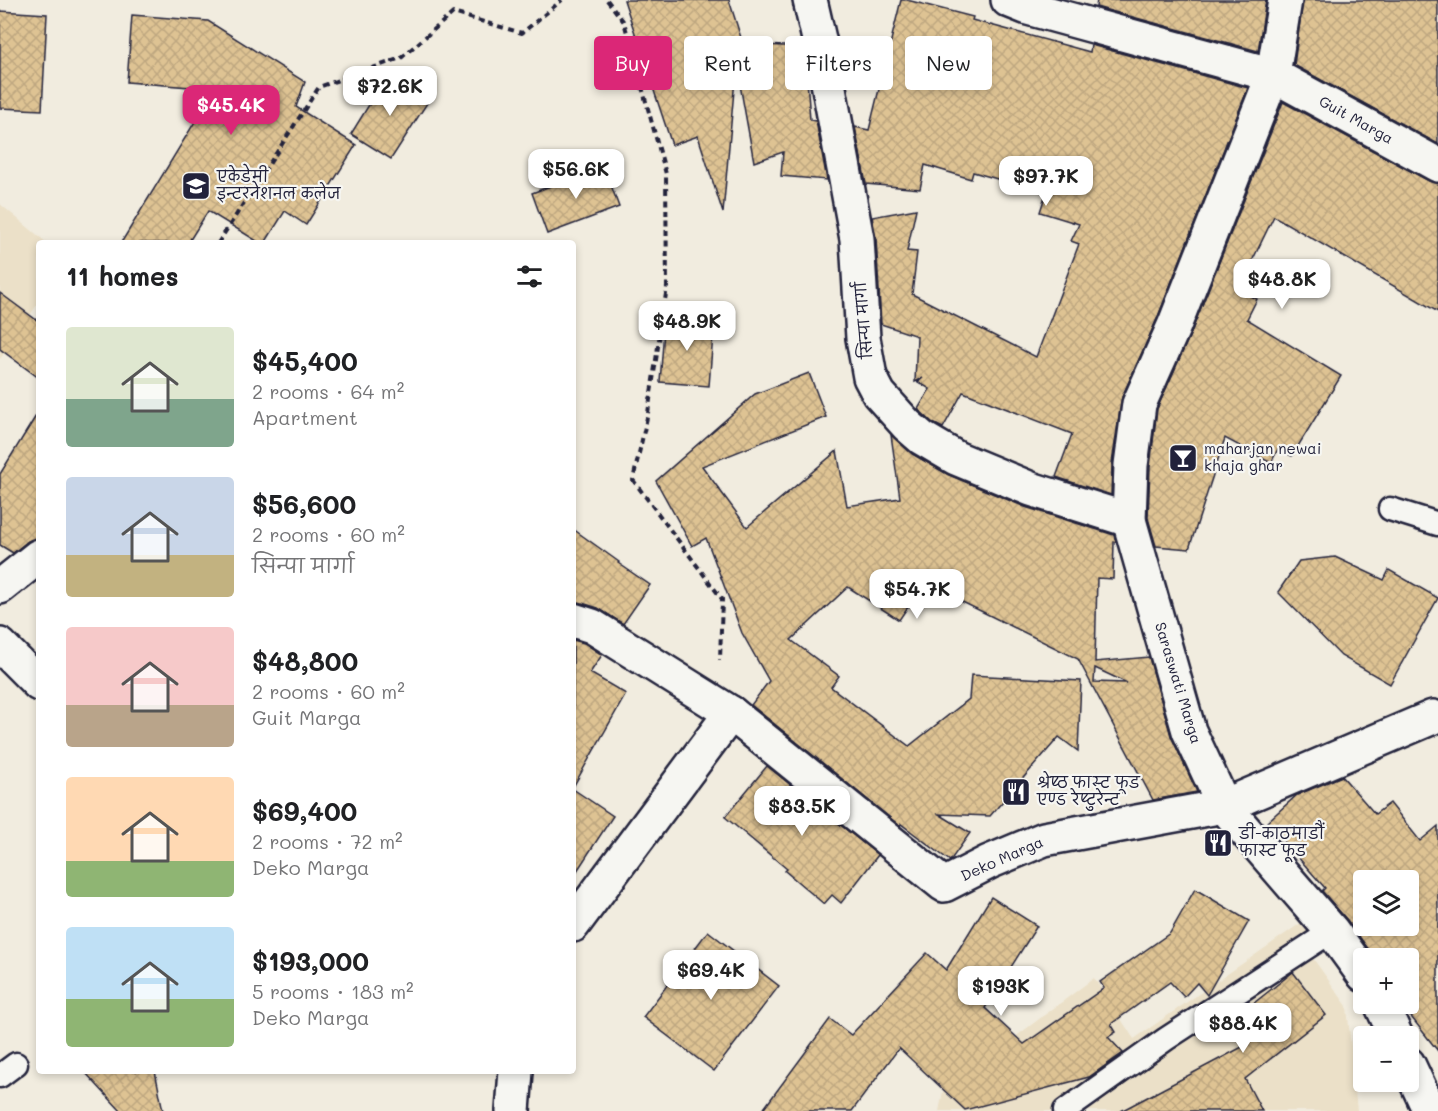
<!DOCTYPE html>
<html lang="en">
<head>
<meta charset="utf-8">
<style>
  :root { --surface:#fff; --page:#f2f2f2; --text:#202124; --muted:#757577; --accent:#db2777 }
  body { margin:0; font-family:Mali,"Playpen Sans Deva",sans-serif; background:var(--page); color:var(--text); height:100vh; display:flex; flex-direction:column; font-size:22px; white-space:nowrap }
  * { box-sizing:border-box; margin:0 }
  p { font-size:20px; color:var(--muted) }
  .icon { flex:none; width:33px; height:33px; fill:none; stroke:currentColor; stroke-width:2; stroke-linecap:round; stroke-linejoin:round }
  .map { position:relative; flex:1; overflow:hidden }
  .sheet { position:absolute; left:36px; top:240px; width:540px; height:834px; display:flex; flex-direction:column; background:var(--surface); border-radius:6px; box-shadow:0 3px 9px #0003 }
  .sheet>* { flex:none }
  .guide { position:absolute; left:594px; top:36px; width:570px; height:54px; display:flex; gap:12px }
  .buttons { position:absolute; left:1353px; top:870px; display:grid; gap:12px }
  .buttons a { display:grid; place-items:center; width:66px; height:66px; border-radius:6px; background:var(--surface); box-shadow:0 3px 9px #0003; font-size:30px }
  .price { position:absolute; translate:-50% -51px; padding:0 14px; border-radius:12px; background:#fff; color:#222; font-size:20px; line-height:39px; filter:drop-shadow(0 2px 3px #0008) }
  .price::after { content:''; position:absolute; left:50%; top:36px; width:18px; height:14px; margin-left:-9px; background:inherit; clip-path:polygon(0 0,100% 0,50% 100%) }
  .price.active { background:var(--accent); color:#fff }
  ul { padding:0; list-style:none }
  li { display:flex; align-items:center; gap:18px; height:150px; padding:0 30px }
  li span { display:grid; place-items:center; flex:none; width:168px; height:120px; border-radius:6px; color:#555 }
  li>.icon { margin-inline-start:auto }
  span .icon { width:72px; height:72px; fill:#fffc; stroke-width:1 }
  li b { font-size:26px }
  h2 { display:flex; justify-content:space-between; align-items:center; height:72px; padding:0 30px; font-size:26px }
  .pill { padding:0 21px; border-radius:6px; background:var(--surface); box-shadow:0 3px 9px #0003; font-size:21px; line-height:54px }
  .pill.active { background:var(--accent); color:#fff }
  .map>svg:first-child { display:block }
</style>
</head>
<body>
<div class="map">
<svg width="1438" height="1111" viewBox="0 0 1438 1111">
  <defs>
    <pattern id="building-cross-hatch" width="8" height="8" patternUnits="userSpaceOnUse" patternTransform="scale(1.5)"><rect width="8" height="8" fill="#dec393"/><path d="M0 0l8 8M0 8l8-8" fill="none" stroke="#bea780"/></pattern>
  </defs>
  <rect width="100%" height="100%" fill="#f1ecdf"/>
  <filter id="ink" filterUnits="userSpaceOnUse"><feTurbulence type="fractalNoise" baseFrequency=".0167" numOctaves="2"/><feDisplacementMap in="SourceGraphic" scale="12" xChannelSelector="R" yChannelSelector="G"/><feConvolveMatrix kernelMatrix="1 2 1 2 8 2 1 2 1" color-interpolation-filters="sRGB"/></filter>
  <g filter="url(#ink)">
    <g fill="#ebe0c8">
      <polygon points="0,204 47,243 39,243 39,302 0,359"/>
      <polygon points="1308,918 1328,946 1312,957 1347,1006 1357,1111 939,1111 943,1091 1094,978 1134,1039"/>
    </g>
    <g fill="url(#building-cross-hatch)" stroke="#22223b" stroke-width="1.5" fill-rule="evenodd">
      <polygon points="624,0 729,0 743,44 802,47 806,65 810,120 816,121 827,180 781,176 783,152 754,162 739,79 735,79 723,213 698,136 672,145"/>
      <polygon points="901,0 907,0 973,17 972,20 1090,52 1091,45 1248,88 1157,319 1122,397 1112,463 1111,495 1056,477 1072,434 963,392 943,428 933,423 918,409 930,389 918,382 923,378 915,382 917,336 881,324 876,238 872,217 916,209 907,251 917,252 912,294 1036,357 1079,244 1071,241 1079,224 1040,212 1046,193 973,172 971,179 925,165 920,189 866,184 855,127 869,130"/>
      <polygon points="1097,0 1266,0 1258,51 1096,7"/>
      <polygon points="1303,0 1438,0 1438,144 1294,65"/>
      <polygon points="0,11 47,14 42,110 0,108"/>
      <polygon points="132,15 208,21 305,82 296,107 356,145 306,225 285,211 265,243 260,243 208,211 188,243 121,243 215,89 127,82"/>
      <polygon points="388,74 429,100 391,159 351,134"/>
      <polygon points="1283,102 1429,181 1438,184 1438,312 1274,216 1238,290 1257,299 1247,319 1341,376 1292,456 1278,449 1271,463 1225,438 1189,549 1156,546 1148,518 1150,467 1157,409 1191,333"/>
      <polygon points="604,166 619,207 547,234 532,193"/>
      <polygon points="0,293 39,322 39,378 0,349"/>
      <polygon points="665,317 714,322 709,386 660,382"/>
      <path d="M809 373 826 417 702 466 747 527 837 451 847 506 900 498 891 435 912 454 949 475 1025 507 1114 535 1116 542H1114L1113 579 1097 578 1095 662 1149 657 1171 736 1197 792 1153 800 1078 659 924 583 899 620 848 587 791 640 839 676 831 687 909 746 969 699 971 675 1081 681 1078 751 1059 737 990 816 939 814 970 833 950 861 901 824 900 826 751 705 769 681 742 633 706 538 692 546 656 481 755 394ZM1095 668 1127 683 1094 682Z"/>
      <polygon points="39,411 39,538 28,541 13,553 0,545 0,474"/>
      <polygon points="573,529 619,562 618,563 650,585 623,624 598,608 579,602 573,602"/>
      <polygon points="1335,557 1384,580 1389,570 1438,598 1390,684 1341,656 1278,592 1299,561"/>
      <polygon points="573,640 584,643 602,655 590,673 626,694 573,787"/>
      <polygon points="767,766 878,855 841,903 832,895 824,904 785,871 787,869 725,817"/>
      <path d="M1342 776 1375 814 1390 803 1420 841 1438 826V1051L1401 1004H1408V958H1375L1347 920 1322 891 1325 888 1267 822 1297 795ZM1364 880H1408V926H1364Z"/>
      <polygon points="573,789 613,816 573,877"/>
      <polygon points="1195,889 1249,921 1207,995 1197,983 1184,997 1170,982 1111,1024 1116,1032 1108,1037 1123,1053 1089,1077 965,1110 899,1048 852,1111 762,1111 830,1019 851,1035 927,953 946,970 991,897 1037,926 985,1008 1024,1044 1104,988 1100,982 1170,933"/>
      <polygon points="708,931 779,986 714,1071 643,1017"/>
      <polygon points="1293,972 1326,1015 1245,1079 1262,1111 1121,1111 1246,1045 1229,1023"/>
      <polygon points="84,1071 155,1071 163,1111 121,1111"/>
    </g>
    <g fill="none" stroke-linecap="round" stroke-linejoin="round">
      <g stroke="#22223b" stroke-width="27">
        <g id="lane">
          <polyline points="1390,509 1438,524"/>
          <polyline points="0,1076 16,1064"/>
          <polyline points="1065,1111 1166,1039 1332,931"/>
        </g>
      </g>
      <g stroke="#22223b" stroke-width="38">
        <g id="street">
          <polyline points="810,0 824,61 857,239 863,338 870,377 879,394 907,425 922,438 956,458 1031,489 1129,520"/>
          <polyline points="1008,0 1028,8 1273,75 1438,165"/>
          <polyline points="1285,0 1273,75 1174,326 1139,404 1131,465 1129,520 1189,731 1224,806 1332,931 1364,975"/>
          <polyline points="0,587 39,556"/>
          <polyline points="573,620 592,626 731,713 944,885 989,862 1044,839 1224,806 1433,717"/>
          <polyline points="0,645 39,684"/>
          <polyline points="573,925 731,713"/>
          <polyline points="1381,1004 1396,1036"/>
          <polyline points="1408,1064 1430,1111"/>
          <polyline points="513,1111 516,1071"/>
        </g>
      </g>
      <g stroke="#22223b" stroke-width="4" stroke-dasharray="6 4.5" stroke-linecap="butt">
        <polyline points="607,0 624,22 666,174 667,287 648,413 633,480 722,599 720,660"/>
        <polyline points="218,243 319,87 401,58 453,13 522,33 562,0"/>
      </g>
      <use href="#lane" stroke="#f6f6f2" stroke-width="22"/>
      <use href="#street" stroke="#f6f6f2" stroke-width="33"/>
    </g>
  </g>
  <defs>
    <g id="university-square" transform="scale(1.5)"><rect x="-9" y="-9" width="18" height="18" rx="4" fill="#22223b" stroke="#f6f6f2"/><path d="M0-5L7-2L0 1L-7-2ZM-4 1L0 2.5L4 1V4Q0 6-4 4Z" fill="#fff"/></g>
    <g id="bar-square" transform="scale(1.5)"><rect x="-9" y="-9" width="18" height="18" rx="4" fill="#22223b" stroke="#f6f6f2"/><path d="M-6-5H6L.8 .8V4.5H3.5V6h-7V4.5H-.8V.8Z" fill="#fff"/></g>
    <g id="restaurant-square" transform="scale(1.5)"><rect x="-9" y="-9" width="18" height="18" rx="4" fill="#22223b" stroke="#f6f6f2"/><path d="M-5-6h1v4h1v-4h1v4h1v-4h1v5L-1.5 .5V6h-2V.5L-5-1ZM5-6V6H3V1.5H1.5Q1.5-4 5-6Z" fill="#fff"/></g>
  </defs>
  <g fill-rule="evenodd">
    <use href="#university-square" x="196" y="186"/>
    <use href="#bar-square" x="1183" y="458"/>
    <use href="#restaurant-square" x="1016" y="792"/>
    <use href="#restaurant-square" x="1218" y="843"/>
  </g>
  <g text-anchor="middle" stroke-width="4.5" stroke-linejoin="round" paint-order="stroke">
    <g font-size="15" fill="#22223b" stroke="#f6f6f2">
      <text transform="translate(1356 120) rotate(29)" y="5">Guit Marga</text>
      <text transform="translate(864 320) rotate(-95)" y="5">सिन्पा मार्गा</text>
      <text transform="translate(1178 683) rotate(73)" y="5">Saraswati Marga</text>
      <text transform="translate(1002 859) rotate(-24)" y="5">Deko Marga</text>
    </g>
    <g font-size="15" fill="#22223b" stroke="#f6f6f2" text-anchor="start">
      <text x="217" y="182">एकेडेमी<tspan x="217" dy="17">इन्टरनेशनल कलेज</tspan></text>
      <text x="1204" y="454">maharjan newai<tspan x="1204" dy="17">khaja ghar</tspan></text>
      <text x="1037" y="788">श्रेष्ठ फास्ट फूड<tspan x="1037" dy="17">एण्ड रेष्टुरेन्ट</tspan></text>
      <text x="1239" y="839">डी-काठमाडौं<tspan x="1239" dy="17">फास्ट फूड</tspan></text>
    </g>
  </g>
</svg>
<div class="buttons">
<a><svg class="icon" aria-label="layers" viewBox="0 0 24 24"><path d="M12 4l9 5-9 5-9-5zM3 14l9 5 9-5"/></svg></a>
<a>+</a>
<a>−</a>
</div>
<b class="price" style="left:390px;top:117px">$72.6K</b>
<b class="price active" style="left:231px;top:136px">$45.4K</b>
<b class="price" style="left:576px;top:200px">$56.6K</b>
<b class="price" style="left:1046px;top:207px">$97.7K</b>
<b class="price" style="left:1282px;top:310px">$48.8K</b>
<b class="price" style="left:687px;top:352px">$48.9K</b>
<b class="price" style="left:917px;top:620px">$54.7K</b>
<b class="price" style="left:802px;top:837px">$83.5K</b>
<b class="price" style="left:711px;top:1001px">$69.4K</b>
<b class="price" style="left:1001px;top:1017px">$193K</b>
<b class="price" style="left:1243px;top:1054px">$88.4K</b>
<div class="guide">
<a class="pill active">Buy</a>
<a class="pill">Rent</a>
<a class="pill">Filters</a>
<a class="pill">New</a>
</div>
<section class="sheet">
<h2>11 homes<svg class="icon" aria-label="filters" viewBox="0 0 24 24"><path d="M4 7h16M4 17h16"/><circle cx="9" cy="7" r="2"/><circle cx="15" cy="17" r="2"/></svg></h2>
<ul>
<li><span style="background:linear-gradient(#dfe7d0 60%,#7fa58c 0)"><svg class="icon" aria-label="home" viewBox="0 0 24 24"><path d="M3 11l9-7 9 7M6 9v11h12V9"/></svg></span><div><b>$45,400</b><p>2 rooms · 64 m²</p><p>Apartment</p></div></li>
<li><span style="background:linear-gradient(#c9d6e8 65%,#c2b280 0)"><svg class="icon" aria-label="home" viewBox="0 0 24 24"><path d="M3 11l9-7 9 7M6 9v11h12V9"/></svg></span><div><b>$56,600</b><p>2 rooms · 60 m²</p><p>सिन्पा मार्गा</p></div></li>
<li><span style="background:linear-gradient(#f6c9c9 65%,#b9a48a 0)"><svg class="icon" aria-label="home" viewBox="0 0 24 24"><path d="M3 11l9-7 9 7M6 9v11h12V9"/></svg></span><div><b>$48,800</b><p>2 rooms · 60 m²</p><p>Guit Marga</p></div></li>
<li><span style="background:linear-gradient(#ffd9b3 70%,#8fb573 0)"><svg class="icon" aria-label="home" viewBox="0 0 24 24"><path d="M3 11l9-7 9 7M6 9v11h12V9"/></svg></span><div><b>$69,400</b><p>2 rooms · 72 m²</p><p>Deko Marga</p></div></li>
<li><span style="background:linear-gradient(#bfe0f5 60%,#8fb573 0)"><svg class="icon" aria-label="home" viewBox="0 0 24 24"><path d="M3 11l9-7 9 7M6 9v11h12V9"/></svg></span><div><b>$193,000</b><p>5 rooms · 183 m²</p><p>Deko Marga</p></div></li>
</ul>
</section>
</div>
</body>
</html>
